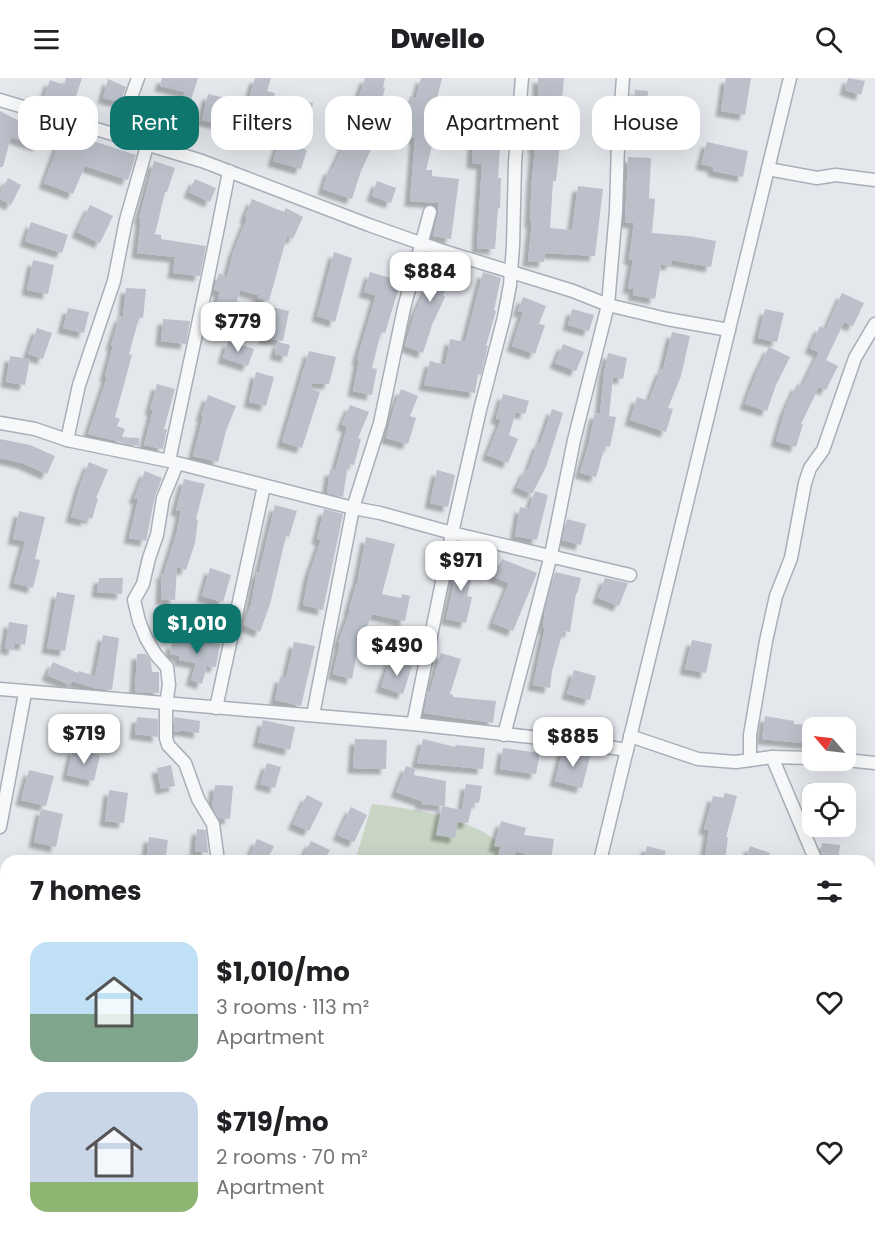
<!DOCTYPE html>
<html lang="en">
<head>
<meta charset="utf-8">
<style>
  :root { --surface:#fff; --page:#f6f6f6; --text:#202124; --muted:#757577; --accent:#0f766e }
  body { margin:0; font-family:Poppins,sans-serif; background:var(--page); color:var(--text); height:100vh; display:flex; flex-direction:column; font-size:22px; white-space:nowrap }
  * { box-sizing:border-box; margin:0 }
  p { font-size:20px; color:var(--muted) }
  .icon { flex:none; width:33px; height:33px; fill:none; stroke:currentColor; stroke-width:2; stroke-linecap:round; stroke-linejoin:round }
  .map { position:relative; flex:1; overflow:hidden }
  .details { position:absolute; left:0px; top:777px; width:876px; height:384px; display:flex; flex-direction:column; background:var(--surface); border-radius:18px 18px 0 0; box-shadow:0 6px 24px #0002 }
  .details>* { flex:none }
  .top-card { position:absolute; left:18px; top:18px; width:840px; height:54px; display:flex; gap:12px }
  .needle { width:39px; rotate:298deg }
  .tools { position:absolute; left:802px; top:639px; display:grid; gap:12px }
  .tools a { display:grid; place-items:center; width:54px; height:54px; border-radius:12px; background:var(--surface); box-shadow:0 6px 24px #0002; font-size:30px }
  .price { position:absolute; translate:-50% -51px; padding:0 14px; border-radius:12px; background:#fff; color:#222; font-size:20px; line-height:39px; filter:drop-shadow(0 2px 3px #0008) }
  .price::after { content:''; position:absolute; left:50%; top:36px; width:18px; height:14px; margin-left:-9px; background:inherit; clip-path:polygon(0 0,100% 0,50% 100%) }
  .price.selected { background:var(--accent); color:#fff }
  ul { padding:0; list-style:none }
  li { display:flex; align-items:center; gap:18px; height:150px; padding:0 30px }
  li span { display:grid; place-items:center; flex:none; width:168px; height:120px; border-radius:18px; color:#555 }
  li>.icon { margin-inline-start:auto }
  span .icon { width:72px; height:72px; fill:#fffc; stroke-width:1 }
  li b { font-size:26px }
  h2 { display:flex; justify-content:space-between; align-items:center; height:72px; padding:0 30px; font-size:26px }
  .chip { padding:0 21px; border-radius:18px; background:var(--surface); box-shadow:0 6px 24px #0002; font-size:21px; line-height:54px }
  .chip.selected { background:var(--accent); color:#fff }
  header { display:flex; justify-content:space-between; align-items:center; height:78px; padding:0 30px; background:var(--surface); font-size:27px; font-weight:800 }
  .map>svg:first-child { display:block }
</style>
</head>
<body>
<header><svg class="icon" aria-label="menu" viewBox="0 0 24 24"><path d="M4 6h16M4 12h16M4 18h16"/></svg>Dwello<svg class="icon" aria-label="search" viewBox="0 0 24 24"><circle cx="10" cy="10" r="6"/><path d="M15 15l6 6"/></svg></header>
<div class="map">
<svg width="875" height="1161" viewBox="0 0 875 1161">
  <defs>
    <filter id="shadow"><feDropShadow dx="-5.5" dy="5.5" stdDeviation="1.5" flood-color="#0004"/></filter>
  </defs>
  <rect width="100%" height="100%" fill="#e4e7ec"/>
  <path fill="#c9d6c5" d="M372 726C417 731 489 741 516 783H355Z"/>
  <g fill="#bbc0ca" filter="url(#shadow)">
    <polygon points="66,0 82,0 71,34 42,24 50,2 64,7"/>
    <polygon points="162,0 198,0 186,38 177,35 185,14 160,8"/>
    <polygon points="255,0 271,0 267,13 275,15 266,43 244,37"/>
    <polygon points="365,0 385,0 383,9 385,10 381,25 359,18"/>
    <polygon points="421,0 442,0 436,24 466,26 464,58 435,56 426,92 432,92 432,98 459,101 451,161 433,158 438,136 438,125 410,123 415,60 407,59 409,52 400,49 410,18 416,20"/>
    <polygon points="538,0 564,0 558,66 560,66 556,103 553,103 550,150 572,152 578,108 603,111 595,178 545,175 544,184 528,183 532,144 530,144 532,101 535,70 533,70 538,32"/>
    <polygon points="726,0 751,0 745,37 721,33"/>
    <polygon points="848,0 865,3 861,17 845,12"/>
    <polygon points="108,1 126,9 120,24 103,20"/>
    <polygon points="635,12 648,13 645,43 632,41"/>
    <polygon points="208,16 225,20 219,46 202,42"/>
    <polygon points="150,21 177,34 167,56 139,43"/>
    <polygon points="298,22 313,25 308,50 293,47"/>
    <polygon points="0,33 21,44 22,42 45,50 38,68 11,59 3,89 0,89"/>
    <polygon points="63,53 136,77 128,102 85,88 73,116 44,105"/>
    <polygon points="474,54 501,55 498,100 501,100 500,130 498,130 495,171 477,170 482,86 472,85"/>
    <polygon points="349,56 373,67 361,93 352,121 323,111 329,91 332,92"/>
    <polygon points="279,64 307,72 301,91 273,83"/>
    <polygon points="707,64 748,73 743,99 713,93 713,89 701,86"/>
    <polygon points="628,79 651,80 649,120 655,121 652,155 688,158 716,163 711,189 672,182 671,187 661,186 655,221 633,217 634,211 628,210 633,182 629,181 634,145 625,144"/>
    <polygon points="154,83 175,90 167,114 165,114 155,156 161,157 161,161 206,168 200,198 173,195 175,179 137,175 141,141 139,141"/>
    <polygon points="8,100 21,107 11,127 0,121 0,116"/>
    <polygon points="195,101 216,110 210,124 189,114"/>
    <polygon points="377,103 396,110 391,125 372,118"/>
    <polygon points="252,121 284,134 286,130 303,139 293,161 287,158 269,223 258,220 259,217 240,212 231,243 213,238 220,214 214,211 219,195 227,199 233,175 247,140 245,139"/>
    <polygon points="90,127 113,138 100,165 77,154"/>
    <polygon points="31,144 68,157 62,175 25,163"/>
    <polygon points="334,174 352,180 335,244 317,238"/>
    <polygon points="430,177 444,182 444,184 458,187 443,217 445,219 432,247 423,275 405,268 415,234 433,197 424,192"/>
    <polygon points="33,182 54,187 48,216 27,212"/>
    <polygon points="370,194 401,203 385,255 381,254 372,290 377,291 372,317 353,313 359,282 357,281 376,217 364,214"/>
    <polygon points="483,194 501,200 494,232 496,233 486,268 488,268 481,297 478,296 475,315 424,307 430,283 445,287 450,261 465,264"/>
    <polygon points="126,210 146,211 143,240 139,240 129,276 132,277 115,339 120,341 117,348 125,351 122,359 139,360 139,368 88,356 107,299 105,298 113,268 111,267 120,238 123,239"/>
    <polygon points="842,215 864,225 853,248 844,244 826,282 838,288 826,312 819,309 801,346 803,346 796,369 776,363 785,332 797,306 802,309 819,274 810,270 820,248 826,251"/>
    <polygon points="523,219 546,228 539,246 545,247 535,276 512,268 523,234 518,233"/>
    <polygon points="271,229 289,233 283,263 264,260"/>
    <polygon points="68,230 89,234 84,255 63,250"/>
    <polygon points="572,231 594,237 589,253 568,247"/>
    <polygon points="765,231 784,235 777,264 758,260"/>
    <polygon points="163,241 190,243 186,266 161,263"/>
    <polygon points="37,250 52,255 43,281 28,276"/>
    <polygon points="672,254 690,258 681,298 668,330 673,331 666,354 630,342 637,319 649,323 661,291 663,292"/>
    <polygon points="228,263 254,271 248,288 223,280"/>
    <polygon points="278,264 290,267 287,279 275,276"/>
    <polygon points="563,266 584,274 576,293 555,285"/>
    <polygon points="769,269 790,279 776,307 767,333 745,326 756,296"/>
    <polygon points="309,273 336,279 329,306 312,305 310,310 320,314 302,370 282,364"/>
    <polygon points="608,275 627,280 623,301 613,299 609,338 616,339 610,369 605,368 596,399 580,395 589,364 595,335 600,336 604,295"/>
    <polygon points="10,278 30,281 25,307 6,304"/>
    <polygon points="256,294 274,299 266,328 249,324"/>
    <polygon points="157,306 175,311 164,351 167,351 163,371 144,367 153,332 150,332"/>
    <polygon points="401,311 418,318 410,338 416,340 408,366 386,360 394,329"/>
    <polygon points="503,316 529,323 525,336 516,334 509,357 518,361 508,385 487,377 501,342 496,340"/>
    <polygon points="208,317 236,328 226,353 218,384 193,378 203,338 201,338"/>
    <polygon points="350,327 369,334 358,360 361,361 354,387 348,386 343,419 327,415 330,392 335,393 347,349 342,346"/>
    <polygon points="552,331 563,335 546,389 532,416 517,409 526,391 528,392 538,365 540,366"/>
    <polygon points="0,361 30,367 55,378 47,396 22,385 0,380"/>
    <polygon points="89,384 108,392 96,420 98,421 92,441 87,439 86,443 71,439 80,407"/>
    <polygon points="437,392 455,397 448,429 430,425"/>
    <polygon points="145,393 162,400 155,418 146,463 129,460 138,421 134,420"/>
    <polygon points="184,401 205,406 196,441 198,442 195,465 186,492 177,489 175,522 161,521 162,495 164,495 177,453 181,433 176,432"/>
    <polygon points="535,413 548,417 537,462 515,458 520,429 529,431"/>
    <polygon points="275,427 297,433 289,459 286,458 270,526 260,554 243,547 251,527 257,494 259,494"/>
    <polygon points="324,431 343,436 323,532 303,527 309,496 321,462 317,461"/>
    <polygon points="19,433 45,439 35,481 40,482 33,510 14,505 25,463 13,461"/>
    <polygon points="567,441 586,446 581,467 562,462"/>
    <polygon points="366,459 395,466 382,516 401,520 402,516 410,518 405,543 372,536 357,575 352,601 333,596 340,565 338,565 350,532 349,532 356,506 357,506"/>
    <polygon points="460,479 476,484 467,518 472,519 466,545 446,541 454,506 452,506"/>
    <polygon points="502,481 537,495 513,553 493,545 509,505 494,499"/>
    <polygon points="210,490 231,497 223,524 202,518"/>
    <polygon points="555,494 581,500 577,516 576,515 570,554 563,553 552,593 550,610 533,607 545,550 543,550 545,531"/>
    <polygon points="99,500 123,500 122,516 97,514"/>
    <polygon points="605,500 628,505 619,528 598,520"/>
    <polygon points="57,514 75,517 65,573 47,570"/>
    <polygon points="9,544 28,547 25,567 15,565 13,572 5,570"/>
    <polygon points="185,555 199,558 198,564 220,566 216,589 207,588 202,606 191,602 196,585 179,582 180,578 170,576 172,565 182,566"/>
    <polygon points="103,557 119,560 112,612 94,610 72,603 70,607 47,597 53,584 78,595 79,593 95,598"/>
    <polygon points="692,562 712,566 706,595 685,591"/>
    <polygon points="294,564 315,568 301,628 275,622 280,599 286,600"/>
    <polygon points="441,575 461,581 450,616 453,617 453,619 496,623 493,645 424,635 428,613 430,613"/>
    <polygon points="137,576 146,576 151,584 152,594 159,594 159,615 135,614"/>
    <polygon points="390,582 412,588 403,616 381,609"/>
    <polygon points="574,592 596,598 590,622 567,616"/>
    <polygon points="765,638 794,643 794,646 813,647 813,666 762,661"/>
    <polygon points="137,639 158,641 158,659 135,656"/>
    <polygon points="174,639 200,643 199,655 180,652 179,654 174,654"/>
    <polygon points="263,642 295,649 290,672 258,664"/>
    <polygon points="355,661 387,662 386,691 353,690"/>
    <polygon points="423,661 455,669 456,667 485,670 483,691 417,685"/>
    <polygon points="503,670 540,675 536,696 500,691"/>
    <polygon points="73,671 100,677 94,703 67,697"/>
    <polygon points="563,671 591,675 582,710 555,703"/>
    <polygon points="267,685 281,689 275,710 260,706"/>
    <polygon points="171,687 175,708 161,711 157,690"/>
    <polygon points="406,688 415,691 414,697 446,703 445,728 421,726 421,723 396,714"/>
    <polygon points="29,692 54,698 46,728 21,722"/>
    <polygon points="809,705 846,709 845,716 808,716"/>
    <polygon points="466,706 482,708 479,725 473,724 468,745 458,744 455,760 436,757 442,728 462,732"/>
    <polygon points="215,707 233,708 230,741 219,740 212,729"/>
    <polygon points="109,712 128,715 124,745 105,743"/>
    <polygon points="725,715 737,718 726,759 728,759 725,783 704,783 709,752 704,751 713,718 723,720"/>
    <polygon points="307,717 323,725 309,753 293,746"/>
    <polygon points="351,729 367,737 354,764 338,757"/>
    <polygon points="41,731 63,736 56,769 34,764"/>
    <polygon points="501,743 526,750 524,757 554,761 551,783 531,783 531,778 516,773 513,783 497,783 500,769 494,768"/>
    <polygon points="197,751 206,752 208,775 195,773"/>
    <polygon points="149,759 168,762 165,783 146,783"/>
    <polygon points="257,761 274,768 267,783 248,783"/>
    <polygon points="311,763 330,772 324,783 317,783 304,777"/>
    <polygon points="822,765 840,767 838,783 824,783 821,773"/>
    <polygon points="647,768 666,773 663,783 644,780"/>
    <polygon points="750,768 770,775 767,783 745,783"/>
  </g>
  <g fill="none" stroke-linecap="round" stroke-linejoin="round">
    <g stroke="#a9aeb7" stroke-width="15">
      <g id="minor">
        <polyline points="0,22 202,83 369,147 440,172 573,213 608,227 667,241 729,252"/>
        <polyline points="117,58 138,0"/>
        <polyline points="768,91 817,100 836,97 875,102"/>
        <polyline points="0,345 35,351 67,362 169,383 353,430 380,435 452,455 630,497"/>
        <polyline points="67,362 79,307 114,203 126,142 147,68"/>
        <path d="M169 383C189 287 211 190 229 93"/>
        <polyline points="177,386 163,420 157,457 149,480 143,506 134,522 139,543 146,560 156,577 167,589 169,607 166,626 166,660 168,667 185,685 198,721 213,746 218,783"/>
        <polyline points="0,611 413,646 568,663 627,672"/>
        <polyline points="216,630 264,408"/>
        <polyline points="313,637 353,430 380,345 404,230 430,134"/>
        <polyline points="413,646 452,455 480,332 504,239 510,207 513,168 515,84 522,0"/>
        <polyline points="504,657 551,477 574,362 608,227 616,133 618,66 623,0"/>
        <polyline points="630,658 698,681 736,684 772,679 813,680"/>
        <polyline points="772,679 816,783"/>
        <polyline points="750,682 750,657 766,563 776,518 791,480 805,405 810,390 823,372 855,280 875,246"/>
        <polyline points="846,682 875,685"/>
        <polyline points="0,749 25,615"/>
        <polyline points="600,783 790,0"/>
        <polyline points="870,822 875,819"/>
        <polyline points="870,893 875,908 870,929"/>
        <polyline points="0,987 6,993"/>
        <polyline points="0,1072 6,1075"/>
        <polyline points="123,1155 126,1161"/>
        <polyline points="301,1155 335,1161"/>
        <polyline points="447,1155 482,1161"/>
        <polyline points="599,1155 601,1161"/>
        <polyline points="391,1161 396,1155"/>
        <polyline points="685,1161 688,1155"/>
      </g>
    </g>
    <use href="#minor" stroke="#f7f8fa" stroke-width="12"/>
  </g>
</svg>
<div class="tools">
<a><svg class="needle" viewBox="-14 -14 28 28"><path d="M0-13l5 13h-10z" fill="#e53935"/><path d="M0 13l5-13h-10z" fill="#757577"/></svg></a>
<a><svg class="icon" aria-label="locate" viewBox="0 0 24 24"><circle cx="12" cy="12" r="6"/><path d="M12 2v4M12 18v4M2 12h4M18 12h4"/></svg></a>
</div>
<b class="price" style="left:430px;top:225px">$884</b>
<b class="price" style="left:238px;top:275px">$779</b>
<b class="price" style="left:461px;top:514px">$971</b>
<b class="price selected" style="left:197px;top:577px">$1,010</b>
<b class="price" style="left:397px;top:599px">$490</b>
<b class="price" style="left:84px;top:687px">$719</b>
<b class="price" style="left:573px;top:690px">$885</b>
<div class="top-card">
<a class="chip">Buy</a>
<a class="chip selected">Rent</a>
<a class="chip">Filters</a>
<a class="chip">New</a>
<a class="chip">Apartment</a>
<a class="chip">House</a>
</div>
<section class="details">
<h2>7 homes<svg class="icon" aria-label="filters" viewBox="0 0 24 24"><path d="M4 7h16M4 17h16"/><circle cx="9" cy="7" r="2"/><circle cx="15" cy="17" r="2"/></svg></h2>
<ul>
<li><span style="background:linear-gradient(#bfe0f5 60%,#7fa58c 0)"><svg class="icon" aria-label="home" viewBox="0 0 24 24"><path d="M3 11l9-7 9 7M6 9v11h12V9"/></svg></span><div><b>$1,010/mo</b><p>3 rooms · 113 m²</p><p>Apartment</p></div><svg class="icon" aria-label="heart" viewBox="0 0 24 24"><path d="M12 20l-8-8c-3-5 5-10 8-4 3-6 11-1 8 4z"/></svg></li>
<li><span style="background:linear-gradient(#c9d6e8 75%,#8fb573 0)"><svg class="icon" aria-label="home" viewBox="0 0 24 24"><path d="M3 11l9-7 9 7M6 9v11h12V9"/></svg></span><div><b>$719/mo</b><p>2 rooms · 70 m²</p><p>Apartment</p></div><svg class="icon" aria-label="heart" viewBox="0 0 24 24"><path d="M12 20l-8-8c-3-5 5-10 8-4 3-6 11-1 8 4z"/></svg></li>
</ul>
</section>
</div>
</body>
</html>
